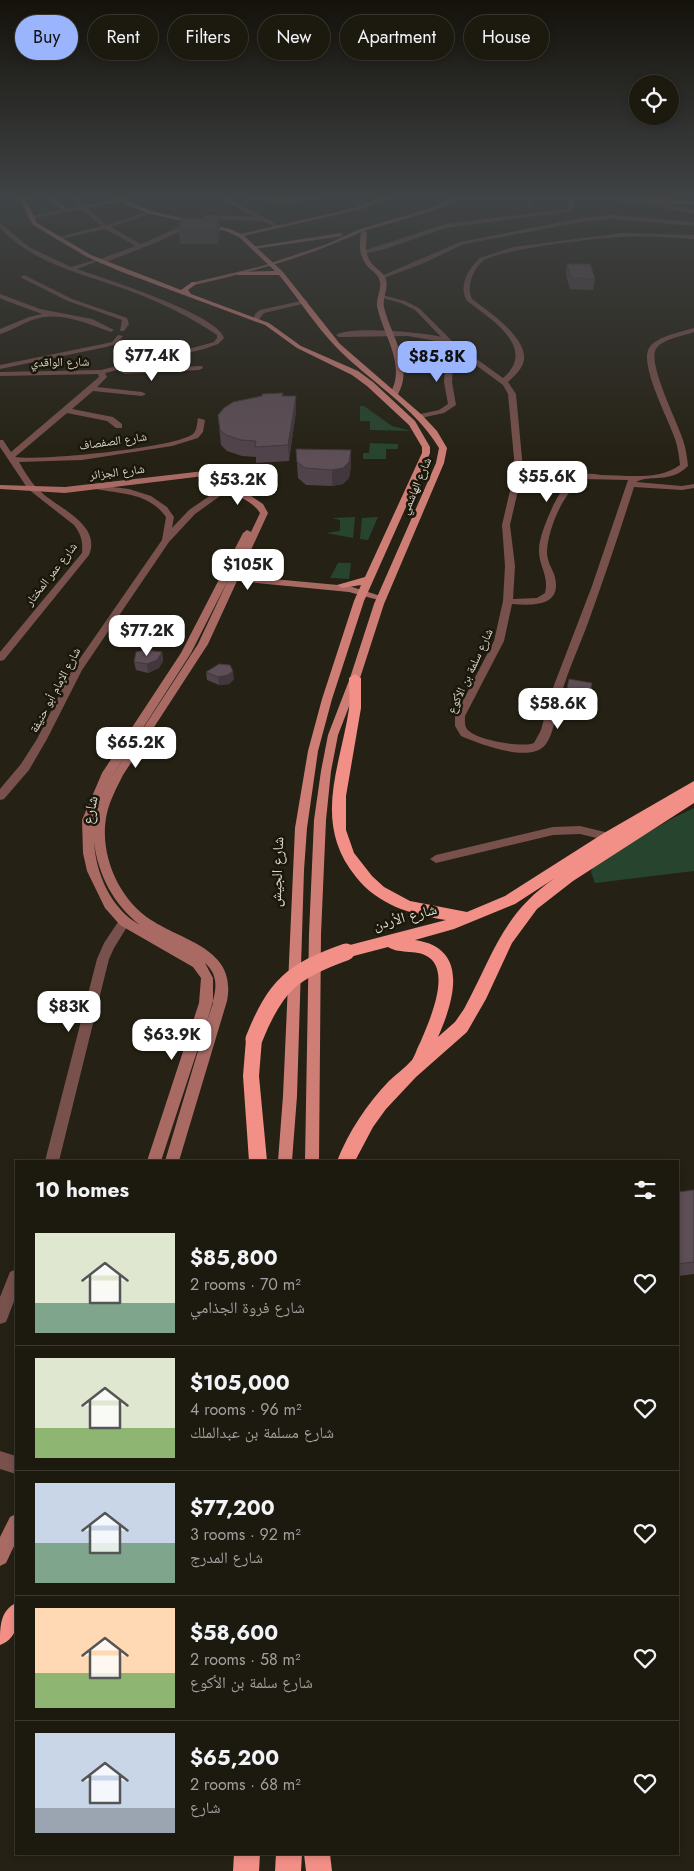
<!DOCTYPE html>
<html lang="en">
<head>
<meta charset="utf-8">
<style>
  :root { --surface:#1c190f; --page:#29261d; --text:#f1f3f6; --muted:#a0a09e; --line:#3a382f; --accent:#9ab5fd }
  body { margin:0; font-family:Jost,"Noto Naskh Arabic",sans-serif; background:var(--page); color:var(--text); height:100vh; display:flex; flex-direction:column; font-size:19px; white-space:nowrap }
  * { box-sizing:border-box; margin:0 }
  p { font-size:16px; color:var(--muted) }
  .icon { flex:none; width:28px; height:28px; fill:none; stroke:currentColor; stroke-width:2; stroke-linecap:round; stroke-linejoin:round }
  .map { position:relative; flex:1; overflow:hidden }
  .drawer { position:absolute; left:15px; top:1160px; width:664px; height:695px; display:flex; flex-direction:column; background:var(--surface); border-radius:0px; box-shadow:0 2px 8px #0003,0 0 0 1px var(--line) }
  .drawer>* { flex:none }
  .banner { position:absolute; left:15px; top:15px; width:665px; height:45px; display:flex; gap:10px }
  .fabs { position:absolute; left:629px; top:75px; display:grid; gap:10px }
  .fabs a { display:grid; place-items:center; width:50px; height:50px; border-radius:50%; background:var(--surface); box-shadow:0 2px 8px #0003,0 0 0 1px var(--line); font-size:25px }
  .price { position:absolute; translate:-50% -42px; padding:0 11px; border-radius:10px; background:#fff; color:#222; font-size:16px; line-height:32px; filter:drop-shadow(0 1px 2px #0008) }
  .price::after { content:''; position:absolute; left:50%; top:30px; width:15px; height:11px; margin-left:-8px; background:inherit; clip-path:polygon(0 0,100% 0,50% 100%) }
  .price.on { background:var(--accent); color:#111 }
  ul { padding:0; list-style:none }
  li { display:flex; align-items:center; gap:15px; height:125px; padding:0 20px }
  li+li { border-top:1px solid var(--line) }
  li span { display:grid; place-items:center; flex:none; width:140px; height:100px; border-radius:0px; color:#555 }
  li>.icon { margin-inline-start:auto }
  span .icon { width:60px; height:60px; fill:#fffc; stroke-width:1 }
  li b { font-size:21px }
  h2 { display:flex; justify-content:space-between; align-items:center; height:60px; padding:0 20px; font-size:21px }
  .pill { padding:0 18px; border-radius:22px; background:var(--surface); box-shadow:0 2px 8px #0003,0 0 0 1px var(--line); font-size:18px; line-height:45px }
  .pill.on { background:var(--accent); color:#111 }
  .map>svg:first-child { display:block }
</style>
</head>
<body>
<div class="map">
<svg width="694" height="1871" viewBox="0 0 694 1871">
  <rect width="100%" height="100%" fill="#252114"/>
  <g fill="#27452e">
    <polygon points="360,406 364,406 392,426 411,431 370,430 370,421 360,421"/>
    <polygon points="370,443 398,444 398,449 386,449 386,459 363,459 363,453 369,453"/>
    <polygon points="355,517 353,538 326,533 340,531 340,520 332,518"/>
    <polygon points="378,517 368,540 360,539 362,518"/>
    <polygon points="338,563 351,563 349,579 330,578"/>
    <polygon points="694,808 694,871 595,883 591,872 594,864 673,818"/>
  </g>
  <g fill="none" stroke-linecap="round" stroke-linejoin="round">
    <g fill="#78514c" fill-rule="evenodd">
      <polygon points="52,196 58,196 56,199 67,209 79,206 69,196 75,196 84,205 120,199 120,201 87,208 106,225 151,211 151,213 111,227 141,244 207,215 255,217 216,196 223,196 282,227 277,228 262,221 208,219 155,243 101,264 98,262 105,257 136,246 105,229 56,240 56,238 101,226 82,209 28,219 28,217 61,210 50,199"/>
      <polygon points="234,196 280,199 341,196 280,203"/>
      <polygon points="566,196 570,196 575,206 572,211 446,228 382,250 363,254 360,252 445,224 568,209 569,206"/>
      <polygon points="524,197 528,197 533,207 529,207"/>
      <polygon points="631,197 694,210 694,214 629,200"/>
      <polygon points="613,215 694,222 694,226 613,219 582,222 464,244 424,263 384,278 379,277 460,242 582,218"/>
      <path d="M0 223 29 247 71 267 98 259V261L77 269C102 278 218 314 224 338L218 344 204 349 105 373 107 377 97 387 142 392 146 394 142 396 93 391 72 409 113 417 122 424V428H116L107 421 67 413 15 457C37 461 180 448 194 433 197 429 197 423 198 418L205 420 203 432 198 438 172 446 82 460 19 462C25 472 31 483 40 491 57 508 102 524 89 555L4 660 0 661V652L82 553C83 541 81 534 74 525L28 489 0 447V440H3L11 452 99 377 98 374 0 376V372L101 370 200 346 214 342 217 338V335C192 318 166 305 138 294 90 275 37 267 0 228Z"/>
      <path d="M622 233 694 235V239C670 238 645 235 622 237 597 238 500 249 483 261 473 269 466 287 472 299 488 311 527 337 524 360 522 370 514 376 508 382L516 394 523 469 510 525 515 566 513 599 537 598 545 593C550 573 535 564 540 541 544 524 561 481 578 475 584 473 594 474 601 475 626 475 659 481 680 465 679 456 678 448 675 439 669 420 639 365 649 348 657 336 681 332 694 328V332C683 336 662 339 656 349 647 363 678 423 683 440 686 449 687 457 688 466 670 484 651 474 636 482L682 486 694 484V488L682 490 634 487C620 531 605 576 589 620 580 645 568 670 561 695 556 709 554 740 542 748 524 761 480 744 461 736L455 726V716L494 641 503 601 505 566 502 525 515 469 508 394 503 385 454 349 452 382 456 405 444 413 416 419V415L439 410 448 404 444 382 447 343 408 336 339 337 336 335C350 326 422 332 441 337L415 310 401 303 379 297 382 295 405 301 419 308 453 342 503 378C538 348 491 319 467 301 458 286 468 269 480 258L513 247ZM582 479 628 480 592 586 551 693 541 730 534 743C522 748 478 740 469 731 464 727 465 721 465 716L504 641 512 604C535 606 564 606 554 574 551 566 547 561 547 552 548 528 563 494 582 479Z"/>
      <polygon points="24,275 72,299 127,318 129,324 124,331 120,331 122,320 68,301 22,278 21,277"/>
      <path d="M0 294 40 309 92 319 114 330 111 332C86 323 59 310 32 320 21 324 11 331 0 334V329L29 317 42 314 4 300 0 298Z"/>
      <polygon points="305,300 307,301 307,303 264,313 258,321 253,320 255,314 260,310"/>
      <polygon points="118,335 123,336 116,344 106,347 0,369 0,365 103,344 112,342"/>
      <polygon points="202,366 203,368 199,370 125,374 121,372 125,370"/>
      <path d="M227 484 234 486 195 514 169 542 82 670 47 739 29 770 4 799 0 800V789L21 764 37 739 72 670 162 540 166 517C149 493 122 494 96 489V485L129 489 151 496 167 507 174 517 172 528 189 510Z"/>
      <polygon points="580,826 613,834 615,837 609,841 580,834 553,835 436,863 430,859 436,855 553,827"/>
      <polygon points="124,917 128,919 130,922 114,948 109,959 59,1161 45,1161 97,959 104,943 120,919"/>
      <polygon points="16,1269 16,1296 6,1322 0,1324 0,1297 10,1272"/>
      <polygon points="0,1451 16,1456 16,1474 0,1469"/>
    </g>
    <g fill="#a96a64" fill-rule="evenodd">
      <polygon points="387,196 396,196 358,210 239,237 236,235 354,208"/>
      <path d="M458 196H613L694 201V205L594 199H461L432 211 364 231 367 233C366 246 364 256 374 266 377 269 383 273 385 277 390 287 382 297 384 307 391 337 415 366 397 396H394L390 394C407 364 383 336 377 306 376 297 383 288 379 279 378 275 373 271 369 268 359 257 359 246 361 232 307 257 252 272 194 285L191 283 262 266 327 244 360 229 428 209Z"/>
      <polygon points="341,233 343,236 254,249 251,247"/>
      <path d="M213 470 224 473 233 484 263 504 268 513 239 576 349 586 387 598 382 601 349 592 237 581 208 644 123 775C117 787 110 800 107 813 98 852 118 899 151 920 185 942 237 949 227 1001L179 1161H165L213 1001C217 985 217 974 205 963L213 978V1003L161 1161H147L199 1003 201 978 193 967 120 925 105 908 87 871 83 853 82 820 102 773 181 653 243 533 247 530 251 532 260 513C253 501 237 497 227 488 222 483 220 477 212 475L65 493 0 489V485L65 487ZM228 580 198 644 109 781 191 653ZM94 842C98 875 114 905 140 925 111 909 96 874 94 842Z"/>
      <polygon points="16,1514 16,1542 6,1563 0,1566 0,1537 10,1517"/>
    </g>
    <g fill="#cf7e76" fill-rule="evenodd">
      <polygon points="18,196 24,196 37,223 91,255 181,290 192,282 196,282 196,284 188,290 191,294 269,323 301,346 358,371 373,382 415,421 430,447 430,453 364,601 332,699 318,751 307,828 304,870 297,1096 292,1161 278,1161 283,1096 295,828 308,751 322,699 354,601 361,585 342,588 337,585 365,577 422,453 422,447 409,425 367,386 352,375 297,348 265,325 122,272 87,257 33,225"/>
      <path d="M108 196H116L151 211 230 229 243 235 283 272 340 344 422 415 437 431 447 448 444 463 384 604 360 678 338 735 331 771 326 820 321 934 319 1161H305L309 934 314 820 321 771 328 735 350 678 374 604 436 463 439 448C414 406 369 381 336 347 315 325 298 298 279 275H238L237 274 240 272 275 271 239 237 226 231 147 213Z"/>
    </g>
    <g fill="#f29087" fill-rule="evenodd">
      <path d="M355 674 361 678V708L346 796V830L354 853 372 876 384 887 410 901 467 912 505 896 604 833 694 781V803L573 881 537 909 512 943 486 999 467 1032 416 1077 386 1109 373 1127 355 1161H337C349 1131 367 1104 389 1081 396 1074 405 1068 412 1060 415 1056 417 1048 420 1043 428 1024 450 977 431 959 419 948 400 955 388 947L346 958 341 956 338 952 341 948 346 946 446 920C412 915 378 905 356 877 312 823 340 768 349 709 350 698 349 688 349 678ZM555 878C502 914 493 956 464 1009L455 1022 438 1037C454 1001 470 948 415 940L454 929 515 904Z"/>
      <polygon points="254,1032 260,1034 262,1039 259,1076 267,1161 249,1161 243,1076 246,1039 248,1034"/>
      <path d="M16 1603C17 1621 20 1637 0 1645 0 1626 0 1611 16 1603Z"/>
      <polygon points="234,1854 260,1854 259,1871 233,1871"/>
      <polygon points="276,1854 302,1854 301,1871 275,1871"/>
      <polygon points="304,1854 330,1854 332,1871 306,1871"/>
    </g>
    <path stroke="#f29087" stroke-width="17" d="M254 1039C275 986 292 971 346 952"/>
  </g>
  <g fill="#51434a">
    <polygon points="219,218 220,232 218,244 180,244 179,230"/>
    <polygon points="567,264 595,279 593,290 570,289 566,275"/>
    <polygon points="283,396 296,411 289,461 256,463 256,457 242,456 227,451 221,445 218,415"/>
    <polygon points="296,449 351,466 349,478 343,484 332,486 306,485 298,478"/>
    <polygon points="162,652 163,661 159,668 148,673 136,670 134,662"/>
    <polygon points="206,672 234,679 229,684 219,685 207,680"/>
    <polygon points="569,679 590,692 588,701 566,697"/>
    <polygon points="694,1190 694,1274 678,1276 678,1192"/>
  </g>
  <g fill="#42373c">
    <polygon points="219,218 220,232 218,244 216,230"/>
    <polygon points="296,396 296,411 289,461 288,445"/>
    <polygon points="351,450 351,466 349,478 343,484 332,486 332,470"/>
    <polygon points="162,652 163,661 159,668 148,673 147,664"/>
    <polygon points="233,671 234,679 229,684 219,685 218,677"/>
  </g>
  <g fill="#5e4e56" stroke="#42373c">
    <polygon points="219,218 216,230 179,230 181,219"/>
    <polygon points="567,264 590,264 595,279 571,278"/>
    <polygon points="283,393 282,396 296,396 288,445 255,447 256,441 241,440 226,435 220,430 218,415 224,408 233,402 262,396 262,394"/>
    <polygon points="296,449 351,450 349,462 343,468 332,470 305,468 297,462"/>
    <polygon points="145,650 162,652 157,660 147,664 134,662 136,652"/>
    <polygon points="219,664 230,665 233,671 228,675 218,677 206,672"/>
    <polygon points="569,679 592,683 590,692 567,689"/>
    <polygon points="694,1190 694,1262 678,1264 678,1192"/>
  </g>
  <linearGradient id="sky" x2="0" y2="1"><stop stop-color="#14120b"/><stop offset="0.43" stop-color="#404345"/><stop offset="1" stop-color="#404345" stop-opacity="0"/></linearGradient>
  <rect width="694" height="458" fill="url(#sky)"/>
  <g text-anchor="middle" stroke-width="5" stroke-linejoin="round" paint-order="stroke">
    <g font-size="12" fill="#dbd9d0" stroke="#1b180b">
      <text transform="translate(60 362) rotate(-1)" y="4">شارع الواقدي</text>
      <text transform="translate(113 441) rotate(-8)" y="4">شارع الصفصاف</text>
      <text transform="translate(117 472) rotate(-7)" y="4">شارع الجزائر</text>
      <text transform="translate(416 486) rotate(-67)" y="4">شارع الهاشمي</text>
      <text transform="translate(51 574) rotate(-52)" y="4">شارع عمر المختار</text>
      <text transform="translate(470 671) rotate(-65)" y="4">شارع سلمة بن الأكوع</text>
      <text transform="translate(55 690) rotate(-62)" y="4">شارع الإمام أبو حنيفة</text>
    </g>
    <g font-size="15" fill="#dbd9d0" stroke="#1b180b">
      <text transform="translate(90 810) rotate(-78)" y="5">شارع</text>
      <text transform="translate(277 872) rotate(-88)" y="5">شارع الجيش</text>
      <text transform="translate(405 917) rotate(-15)" y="5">شارع الأردن</text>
    </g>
  </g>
</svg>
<div class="fabs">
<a><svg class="icon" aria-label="locate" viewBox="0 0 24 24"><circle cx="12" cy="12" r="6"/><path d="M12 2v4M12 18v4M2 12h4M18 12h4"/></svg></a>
</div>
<b class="price" style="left:152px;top:382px">$77.4K</b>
<b class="price on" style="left:437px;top:383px">$85.8K</b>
<b class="price" style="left:547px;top:503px">$55.6K</b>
<b class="price" style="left:238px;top:506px">$53.2K</b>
<b class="price" style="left:248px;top:591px">$105K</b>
<b class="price" style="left:147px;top:657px">$77.2K</b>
<b class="price" style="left:558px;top:730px">$58.6K</b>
<b class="price" style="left:136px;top:769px">$65.2K</b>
<b class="price" style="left:69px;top:1033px">$83K</b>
<b class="price" style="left:172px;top:1061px">$63.9K</b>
<div class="banner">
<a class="pill on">Buy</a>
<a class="pill">Rent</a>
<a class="pill">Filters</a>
<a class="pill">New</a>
<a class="pill">Apartment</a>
<a class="pill">House</a>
</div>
<section class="drawer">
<h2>10 homes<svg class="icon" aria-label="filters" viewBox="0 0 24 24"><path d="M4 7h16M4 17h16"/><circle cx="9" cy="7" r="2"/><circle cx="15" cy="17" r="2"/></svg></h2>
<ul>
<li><span style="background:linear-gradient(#dfe7d0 70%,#7fa58c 0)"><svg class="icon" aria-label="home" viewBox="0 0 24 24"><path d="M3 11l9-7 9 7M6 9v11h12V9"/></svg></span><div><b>$85,800</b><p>2 rooms · 70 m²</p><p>شارع فروة الجذامي</p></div><svg class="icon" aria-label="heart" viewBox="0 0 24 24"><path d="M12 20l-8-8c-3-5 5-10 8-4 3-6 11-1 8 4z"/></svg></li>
<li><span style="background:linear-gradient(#dfe7d0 70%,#8fb573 0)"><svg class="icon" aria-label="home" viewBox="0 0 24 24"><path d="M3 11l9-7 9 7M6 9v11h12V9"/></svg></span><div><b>$105,000</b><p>4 rooms · 96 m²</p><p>شارع مسلمة بن عبدالملك</p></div><svg class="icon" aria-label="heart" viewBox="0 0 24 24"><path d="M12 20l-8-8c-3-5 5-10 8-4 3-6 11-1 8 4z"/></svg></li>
<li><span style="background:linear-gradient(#c9d6e8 60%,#7fa58c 0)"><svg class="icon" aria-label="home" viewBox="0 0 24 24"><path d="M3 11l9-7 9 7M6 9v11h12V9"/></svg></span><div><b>$77,200</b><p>3 rooms · 92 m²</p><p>شارع المدرج</p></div><svg class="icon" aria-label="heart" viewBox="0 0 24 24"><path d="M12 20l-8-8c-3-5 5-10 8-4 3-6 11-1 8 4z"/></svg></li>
<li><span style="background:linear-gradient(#ffd9b3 65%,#8fb573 0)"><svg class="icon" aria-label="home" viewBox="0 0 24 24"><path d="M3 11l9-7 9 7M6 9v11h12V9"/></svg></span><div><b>$58,600</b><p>2 rooms · 58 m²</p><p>شارع سلمة بن الأكوع</p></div><svg class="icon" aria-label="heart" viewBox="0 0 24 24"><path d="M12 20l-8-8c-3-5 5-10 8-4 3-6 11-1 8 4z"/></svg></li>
<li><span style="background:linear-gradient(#c9d6e8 75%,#9aa5b1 0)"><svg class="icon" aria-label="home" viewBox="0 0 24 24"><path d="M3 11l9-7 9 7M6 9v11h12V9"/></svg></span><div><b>$65,200</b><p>2 rooms · 68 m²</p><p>شارع</p></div><svg class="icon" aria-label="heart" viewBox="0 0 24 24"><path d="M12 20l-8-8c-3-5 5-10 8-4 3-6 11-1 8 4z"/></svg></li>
</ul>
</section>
</div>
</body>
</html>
